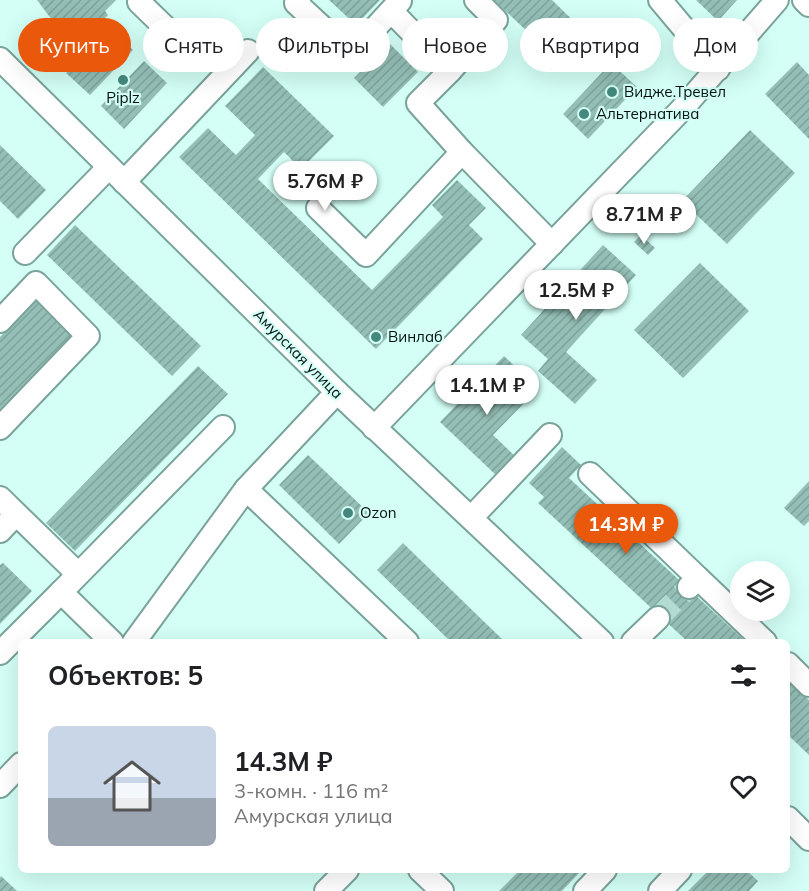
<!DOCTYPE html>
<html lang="ru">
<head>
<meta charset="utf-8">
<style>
  :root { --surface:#fff; --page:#f2f2f2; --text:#202124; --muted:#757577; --accent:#ea580c }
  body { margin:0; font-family:Mulish,sans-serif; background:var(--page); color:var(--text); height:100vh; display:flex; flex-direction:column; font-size:22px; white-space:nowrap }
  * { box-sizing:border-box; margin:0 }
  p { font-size:20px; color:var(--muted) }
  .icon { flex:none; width:33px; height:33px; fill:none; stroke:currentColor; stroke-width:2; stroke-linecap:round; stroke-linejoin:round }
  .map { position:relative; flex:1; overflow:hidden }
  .side { position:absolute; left:18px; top:639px; width:772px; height:234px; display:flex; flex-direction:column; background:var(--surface); border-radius:9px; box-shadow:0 6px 24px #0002 }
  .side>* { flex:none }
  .hud { position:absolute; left:18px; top:18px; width:774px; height:54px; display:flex; gap:12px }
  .buttons { position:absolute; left:730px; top:561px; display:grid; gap:12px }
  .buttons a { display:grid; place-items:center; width:60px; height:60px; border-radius:50%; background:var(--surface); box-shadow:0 6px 24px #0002; font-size:30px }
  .price { position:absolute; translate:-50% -51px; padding:0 14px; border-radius:21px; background:#fff; color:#222; font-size:20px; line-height:39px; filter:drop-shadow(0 2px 3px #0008) }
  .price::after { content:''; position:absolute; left:50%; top:36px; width:18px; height:14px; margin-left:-9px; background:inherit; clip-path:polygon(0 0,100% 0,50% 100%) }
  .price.current { background:var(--accent); color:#fff }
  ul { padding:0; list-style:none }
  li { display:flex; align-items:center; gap:18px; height:150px; padding:0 30px }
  li span { display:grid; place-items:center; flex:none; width:168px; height:120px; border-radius:9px; color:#555 }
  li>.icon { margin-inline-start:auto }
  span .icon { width:72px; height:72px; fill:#fffc; stroke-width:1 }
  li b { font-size:26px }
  h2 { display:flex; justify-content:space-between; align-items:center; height:72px; padding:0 30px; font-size:26px }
  .chip { padding:0 21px; border-radius:27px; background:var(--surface); box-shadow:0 6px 24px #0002; font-size:21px; line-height:54px }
  .chip.current { background:var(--accent); color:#fff }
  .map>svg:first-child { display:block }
</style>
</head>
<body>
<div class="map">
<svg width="809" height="891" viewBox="0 0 809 891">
  <defs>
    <pattern id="building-hatch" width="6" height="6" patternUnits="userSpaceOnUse" patternTransform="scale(1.5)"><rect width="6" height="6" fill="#94bfb6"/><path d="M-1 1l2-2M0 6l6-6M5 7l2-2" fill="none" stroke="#7ea39b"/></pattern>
  </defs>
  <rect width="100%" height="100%" fill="#d3fff6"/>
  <g fill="url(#building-hatch)">
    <polygon points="37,0 116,0 105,11 108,15 78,46 49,16"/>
    <polygon points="329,0 380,0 356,25"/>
    <polygon points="494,0 552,0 595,42 568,70"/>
    <polygon points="696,0 737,0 718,21"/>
    <polygon points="110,27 133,50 90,95 66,73"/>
    <polygon points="389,43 418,72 383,107 354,78"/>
    <polygon points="144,61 167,83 124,129 101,106"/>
    <polygon points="797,62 809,75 809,139 765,94"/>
    <polygon points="611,63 637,87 588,139 563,114"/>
    <polygon points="263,67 334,136 301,169 284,152 258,179 372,290 443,217 432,205 457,180 486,208 469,225 483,239 376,349 179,157 208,128 236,155 255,135 225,106"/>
    <polygon points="750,130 795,173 727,244 682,201"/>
    <polygon points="0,145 46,190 18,219 0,201"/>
    <polygon points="75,225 201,346 172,376 47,255"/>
    <polygon points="641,235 655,248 648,255 634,242"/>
    <polygon points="603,245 636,275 566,352 597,380 575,404 538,371 548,359 521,335"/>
    <polygon points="700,263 749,311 683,378 634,330"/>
    <polygon points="36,299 74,336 0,412 0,337"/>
    <polygon points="504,356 520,371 508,383 526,401 493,435 517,458 498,477 440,422"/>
    <polygon points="198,366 228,394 75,551 46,523"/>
    <polygon points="562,447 581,465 569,478 746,642 688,642 538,503 544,497 529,483"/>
    <polygon points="308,455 369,513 339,544 279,485"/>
    <polygon points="809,481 809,521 804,526 784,508"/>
    <polygon points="403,543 505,642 451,642 377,570"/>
    <polygon points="3,563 32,591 0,624 0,565"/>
    <polygon points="788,680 809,700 809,755 788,735"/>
    <polygon points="520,870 582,870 562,891 499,891"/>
    <polygon points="709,870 746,870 758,881 749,891 688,891"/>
    <polygon points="1,876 17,891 0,891 0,878"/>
  </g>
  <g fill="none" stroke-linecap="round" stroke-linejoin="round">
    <polyline stroke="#b4dbd3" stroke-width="22" stroke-dasharray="22 11" stroke-linecap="butt" points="658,618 689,587"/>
    <g stroke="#7aa39b" stroke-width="26">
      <g id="minor">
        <polyline points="140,0 139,2 175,37"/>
        <polyline points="299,0 296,3 351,54 400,1"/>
        <polyline points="660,0 718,69"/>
        <polyline points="804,0 809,5"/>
        <polyline points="391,11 450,71 418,103 462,152 552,244"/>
        <polyline points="0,59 337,392 602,642"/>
        <polyline points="450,71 496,20 476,0"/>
        <polyline points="124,182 248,51"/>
        <polyline points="318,208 366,255 462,152"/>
        <polyline points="25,253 109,167"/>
        <polyline points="0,321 36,283 88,336 0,428"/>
        <polyline points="374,428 682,109 777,0"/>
        <polyline points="590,474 698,578"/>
        <polyline points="246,489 407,642"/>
        <polyline points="0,498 78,574"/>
        <polyline points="471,518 550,435"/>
        <polyline points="0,531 16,514"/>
        <polyline points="689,587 698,578 765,642"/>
        <polyline points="61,592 223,427"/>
        <polyline points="134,642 246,489 337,392"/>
        <polyline points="633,642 658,618"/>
        <polyline points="0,653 61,592 112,642"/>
        <polyline points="788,664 809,685"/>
        <polyline points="0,786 21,764"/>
        <polyline points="788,818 809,839"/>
        <polyline points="420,870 442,891"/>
        <polyline points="326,891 347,870"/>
        <polyline points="585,891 605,870"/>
        <polyline points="660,891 680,870"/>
      </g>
    </g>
    <use href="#minor" stroke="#fff" stroke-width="22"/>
  </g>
  <g fill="#44887d" stroke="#d3fff6" stroke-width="2">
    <circle cx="123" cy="80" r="6"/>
    <circle cx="612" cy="92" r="6"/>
    <circle cx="584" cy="114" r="6"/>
    <circle cx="376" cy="337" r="6"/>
    <circle cx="348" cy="513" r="6"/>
  </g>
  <g text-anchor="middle" stroke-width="4.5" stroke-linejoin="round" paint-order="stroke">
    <g font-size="15" fill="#02110e" stroke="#d3fff6" text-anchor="start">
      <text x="624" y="97">Видже.Тревел</text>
      <text x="123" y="103" text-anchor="middle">Piplz</text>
      <text x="596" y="119">Альтернатива</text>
      <text x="388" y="342">Винлаб</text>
      <text x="360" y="518">Ozon</text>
    </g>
    <g font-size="15" fill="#02110e" stroke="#d3fff6">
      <text transform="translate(298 354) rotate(45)" y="5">Амурская улица</text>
    </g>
  </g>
</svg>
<div class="buttons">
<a><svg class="icon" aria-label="layers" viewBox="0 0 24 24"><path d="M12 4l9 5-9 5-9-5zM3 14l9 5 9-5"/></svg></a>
</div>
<b class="price" style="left:325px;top:212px">5.76M ₽</b>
<b class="price" style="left:644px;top:245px">8.71M ₽</b>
<b class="price" style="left:576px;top:321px">12.5M ₽</b>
<b class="price" style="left:487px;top:416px">14.1M ₽</b>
<b class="price current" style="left:626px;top:555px">14.3M ₽</b>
<div class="hud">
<a class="chip current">Купить</a>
<a class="chip">Снять</a>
<a class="chip">Фильтры</a>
<a class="chip">Новое</a>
<a class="chip">Квартира</a>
<a class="chip">Дом</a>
</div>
<section class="side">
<h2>Объектов: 5<svg class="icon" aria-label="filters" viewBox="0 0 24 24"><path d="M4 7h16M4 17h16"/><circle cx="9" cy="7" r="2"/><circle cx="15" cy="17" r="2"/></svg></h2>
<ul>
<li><span style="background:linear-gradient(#c9d6e8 60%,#9aa5b1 0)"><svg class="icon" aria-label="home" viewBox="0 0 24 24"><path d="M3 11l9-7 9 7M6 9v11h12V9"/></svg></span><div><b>14.3M ₽</b><p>3-комн. · 116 m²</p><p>Амурская улица</p></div><svg class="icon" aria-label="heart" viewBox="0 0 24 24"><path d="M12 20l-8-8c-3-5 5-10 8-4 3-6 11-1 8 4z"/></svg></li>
</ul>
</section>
</div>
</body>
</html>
